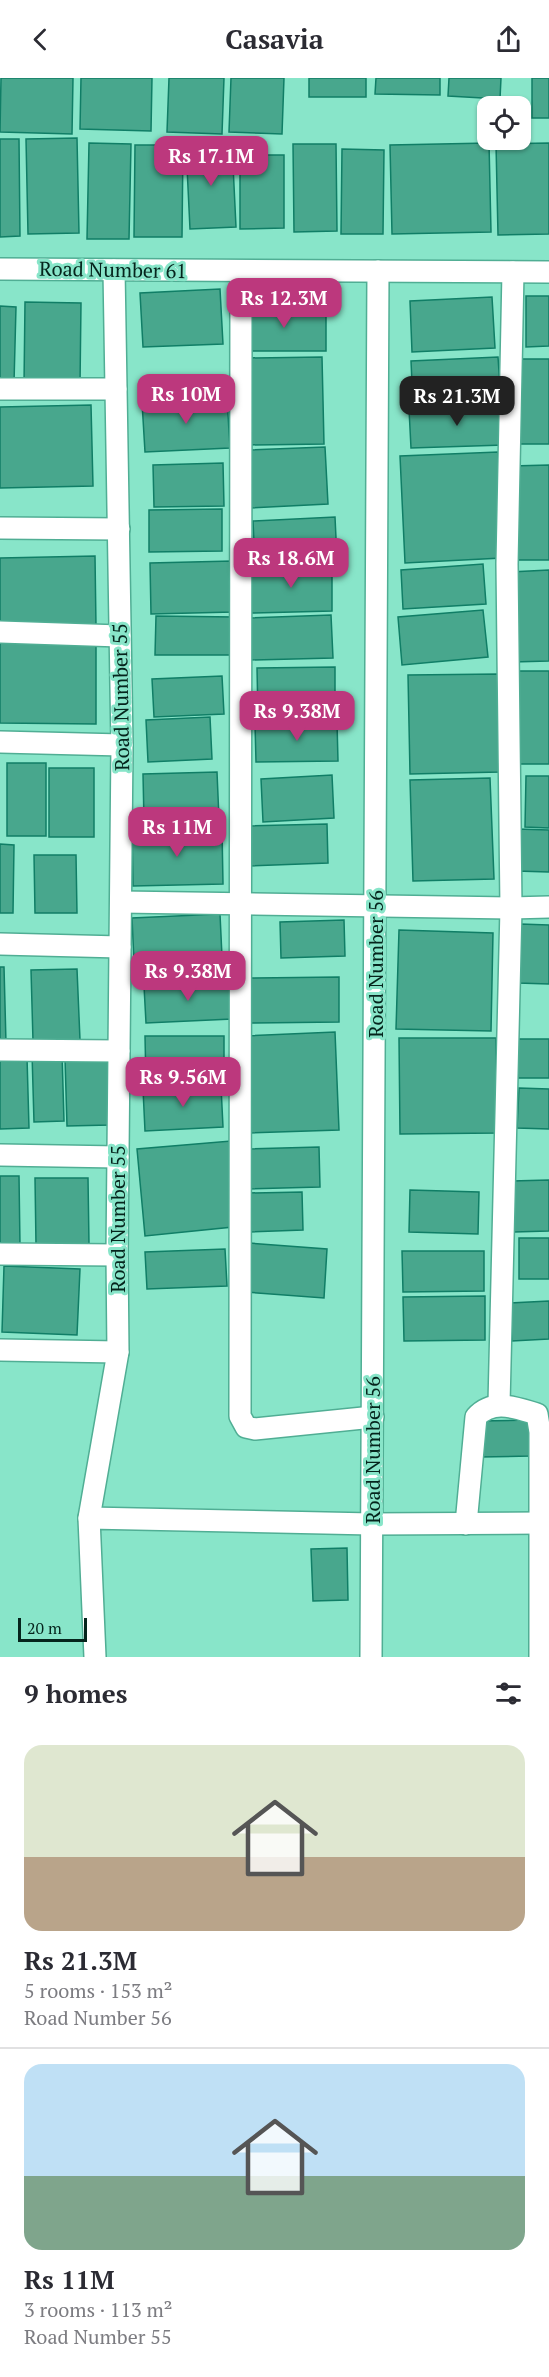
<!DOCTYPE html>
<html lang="en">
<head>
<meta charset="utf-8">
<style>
  :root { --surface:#fff; --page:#f7f7f7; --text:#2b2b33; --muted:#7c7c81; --line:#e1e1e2; --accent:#bc387d }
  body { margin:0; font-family:"PT Serif",serif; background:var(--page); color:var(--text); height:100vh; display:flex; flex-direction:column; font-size:22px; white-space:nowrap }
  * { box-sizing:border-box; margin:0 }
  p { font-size:20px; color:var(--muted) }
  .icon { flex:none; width:33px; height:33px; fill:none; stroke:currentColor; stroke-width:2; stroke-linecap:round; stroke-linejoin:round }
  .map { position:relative; height:1579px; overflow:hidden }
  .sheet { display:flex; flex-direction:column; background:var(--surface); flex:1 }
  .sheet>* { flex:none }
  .controls { position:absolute; left:477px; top:18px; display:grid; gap:12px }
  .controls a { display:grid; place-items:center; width:54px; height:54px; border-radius:12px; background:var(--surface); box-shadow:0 2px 4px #0004; font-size:30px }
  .scale { position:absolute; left:18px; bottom:15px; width:69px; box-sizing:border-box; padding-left:6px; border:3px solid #05241c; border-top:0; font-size:16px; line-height:21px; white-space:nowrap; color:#05241c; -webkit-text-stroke:4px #88e5c9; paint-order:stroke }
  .price { position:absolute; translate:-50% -51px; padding:0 14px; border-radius:12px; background:var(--accent); color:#fff; font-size:20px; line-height:39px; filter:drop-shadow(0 2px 3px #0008) }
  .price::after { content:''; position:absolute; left:50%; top:36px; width:18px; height:14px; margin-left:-9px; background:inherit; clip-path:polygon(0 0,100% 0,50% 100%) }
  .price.selected { background:#222; color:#fff }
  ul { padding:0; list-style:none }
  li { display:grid; align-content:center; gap:12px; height:318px; padding:0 24px }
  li+li { border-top:2px solid var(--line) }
  li span { display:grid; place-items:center; height:186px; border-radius:18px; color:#555 }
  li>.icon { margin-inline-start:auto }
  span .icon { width:108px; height:108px; fill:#fffc; stroke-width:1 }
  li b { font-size:26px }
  h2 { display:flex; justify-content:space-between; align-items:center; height:72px; padding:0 24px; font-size:26px }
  header { display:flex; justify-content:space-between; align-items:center; height:78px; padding:0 24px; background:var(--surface); font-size:27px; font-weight:800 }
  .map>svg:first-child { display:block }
</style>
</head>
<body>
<header><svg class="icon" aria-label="back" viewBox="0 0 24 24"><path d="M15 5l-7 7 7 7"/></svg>Casavia<svg class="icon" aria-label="share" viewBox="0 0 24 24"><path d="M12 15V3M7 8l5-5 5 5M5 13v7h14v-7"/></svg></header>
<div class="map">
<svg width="549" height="1579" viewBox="0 0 549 1579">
  <rect width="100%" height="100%" fill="#88e5c9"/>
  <g fill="#48a78d" stroke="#107e66" stroke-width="1.5">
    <polygon points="1,0 73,0 72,56 0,54"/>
    <polygon points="81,0 152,0 151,53 80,51"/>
    <polygon points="169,0 224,0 222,56 167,54"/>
    <polygon points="231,0 284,0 282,56 229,54"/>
    <rect x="309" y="0" width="57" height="19"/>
    <polygon points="376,0 440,0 440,17 375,16"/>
    <polygon points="449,0 501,0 500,21 448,18"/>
    <rect x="532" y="0" width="17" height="40"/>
    <polygon points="77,60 79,155 28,156 26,61"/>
    <polygon points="0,61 19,61 20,158 0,159"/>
    <polygon points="89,65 131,66 129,161 87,161"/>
    <polygon points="489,65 491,154 392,156 390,67"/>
    <polygon points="549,65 549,156 498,157 496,66"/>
    <polygon points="232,66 236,149 190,151 186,68"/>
    <polygon points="293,66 336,66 337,153 294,154"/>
    <polygon points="135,67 183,67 182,159 134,159"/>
    <polygon points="342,71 384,72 383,156 341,156"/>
    <polygon points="240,77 284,77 284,150 240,151"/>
    <polygon points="220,211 223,266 143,269 140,215"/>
    <polygon points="526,218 549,218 549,268 526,269"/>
    <polygon points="492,219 495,270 412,274 410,223"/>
    <polygon points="25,224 81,225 80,307 24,307"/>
    <polygon points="0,228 16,229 14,305 0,305"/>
    <polygon points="242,229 326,230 326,273 242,273"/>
    <polygon points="322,279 324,366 246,367 245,280"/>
    <polygon points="498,279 501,323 413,327 411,283"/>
    <rect x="514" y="281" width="35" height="85"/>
    <polygon points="227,320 230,370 145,374 142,324"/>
    <polygon points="91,327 93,408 0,410 0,329"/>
    <polygon points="503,327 504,367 411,370 409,331"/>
    <polygon points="325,369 328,426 250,430 247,372"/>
    <polygon points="498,374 502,480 405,485 400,378"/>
    <polygon points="223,385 224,428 154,429 153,387"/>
    <polygon points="549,387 549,482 514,482 512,388"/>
    <polygon points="222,431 222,473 149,474 149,432"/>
    <polygon points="335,439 337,481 255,486 253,443"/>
    <polygon points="95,478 96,548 0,549 0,480"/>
    <polygon points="232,483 233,534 151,536 150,485"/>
    <polygon points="483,486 486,526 403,531 401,492"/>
    <polygon points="332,488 332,533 251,535 250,489"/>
    <polygon points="549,492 549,583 513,584 510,494"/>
    <polygon points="483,532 488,579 402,587 398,539"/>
    <polygon points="331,537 333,580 249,582 247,540"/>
    <polygon points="156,538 235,539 235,577 155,577"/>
    <polygon points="0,561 96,561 96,646 0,645"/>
    <polygon points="335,589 335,638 258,638 257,590"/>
    <polygon points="517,593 549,593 549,686 518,686"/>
    <polygon points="499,596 500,694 410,696 408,597"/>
    <polygon points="222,598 224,636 154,639 152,601"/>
    <polygon points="210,639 212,681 148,684 146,642"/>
    <polygon points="337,644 338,683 256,684 255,646"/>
    <rect x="7" y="685" width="39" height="73"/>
    <rect x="49" y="690" width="45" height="69"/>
    <polygon points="217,694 219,741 144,743 143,696"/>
    <polygon points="332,697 334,740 263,744 261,701"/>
    <polygon points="526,698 549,698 549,750 525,749"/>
    <polygon points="490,700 494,801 413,803 410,702"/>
    <polygon points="327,746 328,785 248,788 247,748"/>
    <polygon points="517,751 549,752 549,794 516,793"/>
    <polygon points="222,752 223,806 133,808 132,753"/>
    <polygon points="0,766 14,767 13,835 0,835"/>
    <polygon points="34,777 76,777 77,835 35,835"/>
    <polygon points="220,836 223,900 135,905 132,840"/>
    <polygon points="344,842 345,878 281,880 280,844"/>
    <polygon points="520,846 549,847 549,906 518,905"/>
    <polygon points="399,852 493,855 491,953 396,951"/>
    <polygon points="0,889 4,889 6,965 0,965"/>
    <polygon points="77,891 80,962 33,963 31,892"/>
    <polygon points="339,899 339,944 248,945 248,900"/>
    <polygon points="230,904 232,941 146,945 144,908"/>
    <polygon points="335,954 339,1052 249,1055 245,958"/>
    <polygon points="145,958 224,958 224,1006 146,1006"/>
    <polygon points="399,960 496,960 496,1055 400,1056"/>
    <rect x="518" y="961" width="31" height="39"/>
    <polygon points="32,975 62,975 64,1043 34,1044"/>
    <polygon points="0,979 27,979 29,1050 0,1051"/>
    <polygon points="108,979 110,1047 67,1048 65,980"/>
    <polygon points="221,1008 223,1049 145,1053 143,1011"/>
    <polygon points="519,1010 549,1011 549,1051 517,1050"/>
    <polygon points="231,1063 233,1149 145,1158 137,1071"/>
    <polygon points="319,1069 320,1109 248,1111 247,1071"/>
    <polygon points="0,1098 19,1098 20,1168 0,1168"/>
    <polygon points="35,1100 88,1100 89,1166 36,1167"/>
    <polygon points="549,1102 549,1153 514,1154 512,1103"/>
    <polygon points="410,1112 479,1114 478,1156 409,1154"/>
    <polygon points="302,1114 303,1152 250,1154 249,1115"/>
    <rect x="519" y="1160" width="30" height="41"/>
    <polygon points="249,1165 327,1171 324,1220 245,1214"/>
    <polygon points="225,1171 227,1208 147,1211 145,1174"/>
    <polygon points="402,1173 484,1173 484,1213 403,1214"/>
    <polygon points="4,1188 80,1191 77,1257 2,1254"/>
    <polygon points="485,1218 485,1262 404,1263 403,1219"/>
    <polygon points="549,1223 549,1261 512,1263 510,1225"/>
    <polygon points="529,1342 530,1378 480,1379 480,1343"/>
    <polygon points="347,1470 348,1522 313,1523 311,1471"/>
  </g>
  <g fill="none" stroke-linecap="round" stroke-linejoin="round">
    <g stroke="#50ae94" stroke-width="24">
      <g id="minor">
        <polyline points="0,191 549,194"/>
        <polyline points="241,193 240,1338 246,1349 255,1351 373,1339"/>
        <polyline points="0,311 116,311"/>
        <polyline points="0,450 119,451"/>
        <polyline points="0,554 120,558"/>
        <polyline points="0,664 122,667"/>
        <polyline points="121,824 511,830 549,829"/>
        <polyline points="0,866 120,869"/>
        <polyline points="0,972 119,973"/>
        <polyline points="0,1077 118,1079"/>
        <polyline points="0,1176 117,1177"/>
        <polyline points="0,1272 118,1274"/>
        <polyline points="499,1326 511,830 507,486 513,194"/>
        <polyline points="89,1440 118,1274 117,1177 122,667 114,192"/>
        <path d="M466 1446 476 1339C493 1320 516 1330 537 1336L540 1354V1579"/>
        <polyline points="95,1579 89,1440 372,1446 541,1445"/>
        <polyline points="371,1579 378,193"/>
      </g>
    </g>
    <use href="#minor" stroke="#fff" stroke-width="21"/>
  </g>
  <g text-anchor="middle" stroke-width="6" stroke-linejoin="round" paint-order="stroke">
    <g font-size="20" fill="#05241c" stroke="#88e5c9">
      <text transform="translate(113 192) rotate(1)" y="7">Road Number 61</text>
      <text transform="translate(121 619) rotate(-91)" y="7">Road Number 55</text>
      <text transform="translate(376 886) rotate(-90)" y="7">Road Number 56</text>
      <text transform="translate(118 1141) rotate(-90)" y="7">Road Number 55</text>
      <text transform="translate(373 1372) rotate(-90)" y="7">Road Number 56</text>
    </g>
  </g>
</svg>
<div class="controls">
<a><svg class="icon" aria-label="locate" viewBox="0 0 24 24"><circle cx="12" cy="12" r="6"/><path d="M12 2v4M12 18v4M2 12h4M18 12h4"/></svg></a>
</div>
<div class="scale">20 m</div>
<b class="price" style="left:211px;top:109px">Rs 17.1M</b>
<b class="price" style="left:284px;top:251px">Rs 12.3M</b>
<b class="price" style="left:186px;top:347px">Rs 10M</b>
<b class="price selected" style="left:457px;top:349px">Rs 21.3M</b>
<b class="price" style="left:291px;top:511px">Rs 18.6M</b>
<b class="price" style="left:297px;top:664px">Rs 9.38M</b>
<b class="price" style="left:177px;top:780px">Rs 11M</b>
<b class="price" style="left:188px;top:924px">Rs 9.38M</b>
<b class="price" style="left:183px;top:1030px">Rs 9.56M</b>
</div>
<section class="sheet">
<h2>9 homes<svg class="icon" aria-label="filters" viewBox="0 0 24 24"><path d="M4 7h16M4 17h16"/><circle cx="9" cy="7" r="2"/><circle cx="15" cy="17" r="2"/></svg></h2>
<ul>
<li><span style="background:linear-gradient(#dfe7d0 60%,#b9a48a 0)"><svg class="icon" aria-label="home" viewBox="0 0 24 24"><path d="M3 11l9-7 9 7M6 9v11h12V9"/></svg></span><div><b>Rs 21.3M</b><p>5 rooms · 153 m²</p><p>Road Number 56</p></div></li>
<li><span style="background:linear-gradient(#bfe0f5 60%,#7fa58c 0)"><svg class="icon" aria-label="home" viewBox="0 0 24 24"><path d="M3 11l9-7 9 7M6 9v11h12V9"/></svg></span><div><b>Rs 11M</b><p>3 rooms · 113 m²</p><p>Road Number 55</p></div></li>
</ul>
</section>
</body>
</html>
